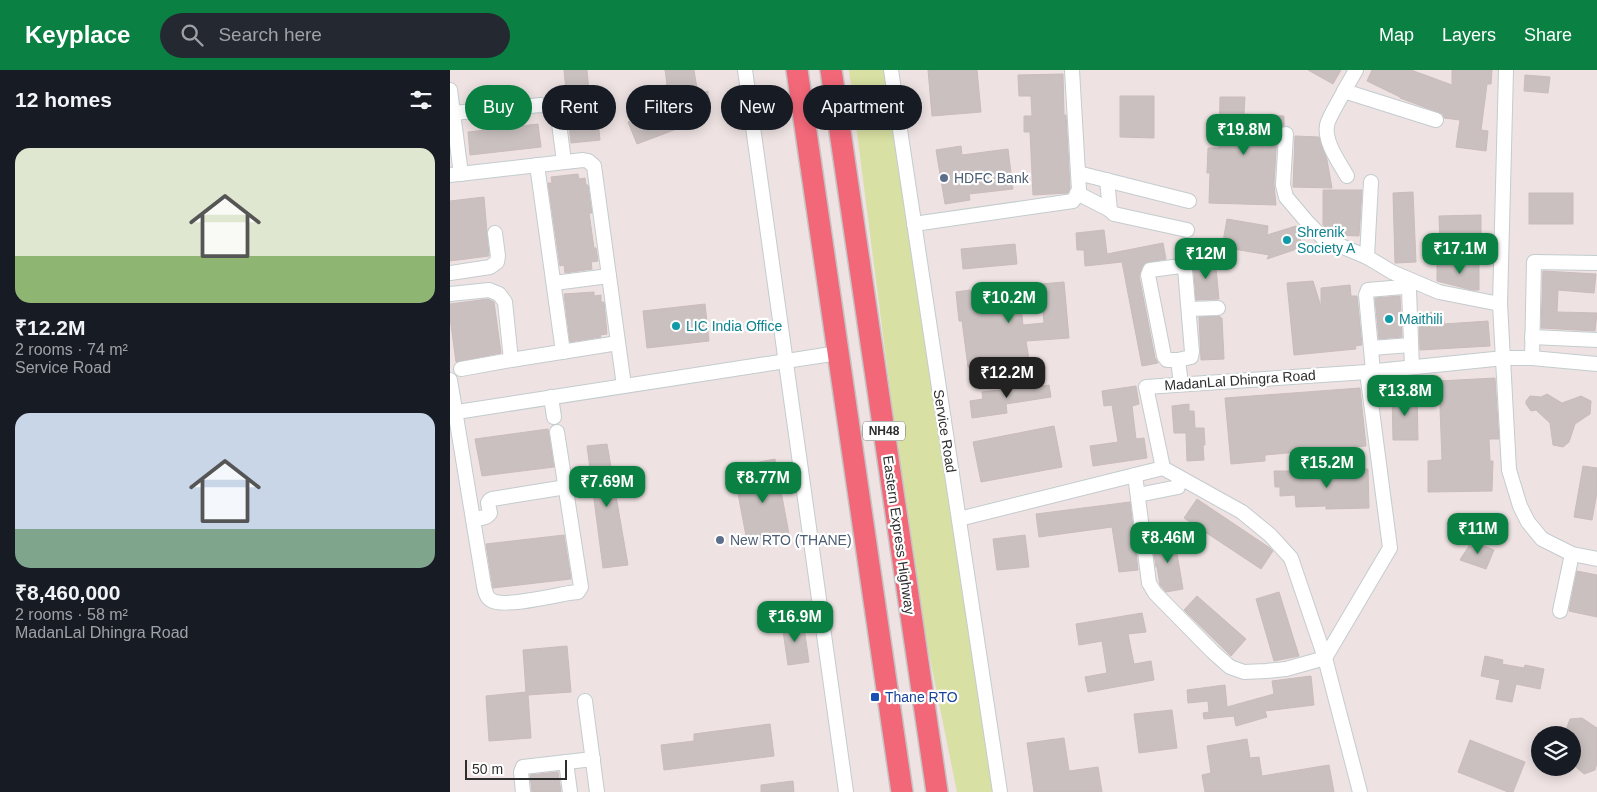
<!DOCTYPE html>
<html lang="en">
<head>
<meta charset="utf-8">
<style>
  :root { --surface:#171b24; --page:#242831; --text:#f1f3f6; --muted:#9ea1a6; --accent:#0b8043 }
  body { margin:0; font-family:Helvetica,sans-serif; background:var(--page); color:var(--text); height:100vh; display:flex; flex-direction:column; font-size:19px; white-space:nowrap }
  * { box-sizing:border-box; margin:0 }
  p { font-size:16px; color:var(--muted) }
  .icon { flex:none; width:28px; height:28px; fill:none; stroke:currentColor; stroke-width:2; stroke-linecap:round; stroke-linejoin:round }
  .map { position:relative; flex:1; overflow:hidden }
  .details { display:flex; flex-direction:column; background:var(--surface); width:450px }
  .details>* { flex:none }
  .hud { position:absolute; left:15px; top:15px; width:475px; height:45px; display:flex; gap:10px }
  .tools { position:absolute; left:1081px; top:656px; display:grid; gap:10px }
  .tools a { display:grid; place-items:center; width:50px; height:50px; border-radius:50%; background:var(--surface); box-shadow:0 2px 12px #0003; font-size:25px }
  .scale { position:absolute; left:15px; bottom:12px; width:102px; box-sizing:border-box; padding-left:5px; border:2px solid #2e2e2e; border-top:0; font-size:14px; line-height:18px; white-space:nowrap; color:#2e2e2e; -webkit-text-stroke:4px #fff; paint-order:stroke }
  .price { position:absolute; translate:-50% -42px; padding:0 11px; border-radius:10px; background:var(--accent); color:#fff; font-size:16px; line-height:32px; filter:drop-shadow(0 1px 2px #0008) }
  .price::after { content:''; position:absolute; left:50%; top:30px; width:15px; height:11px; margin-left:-8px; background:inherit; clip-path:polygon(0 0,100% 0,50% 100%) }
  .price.active { background:#222; color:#fff }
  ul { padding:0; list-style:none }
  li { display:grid; align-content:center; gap:10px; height:265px; padding:0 15px }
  li span { display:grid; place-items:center; height:155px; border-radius:15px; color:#555 }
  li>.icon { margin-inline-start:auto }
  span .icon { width:90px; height:90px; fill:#fffc; stroke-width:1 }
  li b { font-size:21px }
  h2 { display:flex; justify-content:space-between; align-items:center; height:60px; padding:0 15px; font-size:21px }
  .tag { padding:0 18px; border-radius:22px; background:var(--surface); box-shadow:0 2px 12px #0003; font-size:18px; line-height:45px }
  .tag.active { background:var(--accent); color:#fff }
  header { display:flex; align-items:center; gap:30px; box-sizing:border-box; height:70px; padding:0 25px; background:var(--accent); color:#fff }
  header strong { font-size:24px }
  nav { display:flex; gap:28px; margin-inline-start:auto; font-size:18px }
  .search { width:350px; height:45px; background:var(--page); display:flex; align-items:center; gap:12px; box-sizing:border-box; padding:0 18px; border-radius:28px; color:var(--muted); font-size:19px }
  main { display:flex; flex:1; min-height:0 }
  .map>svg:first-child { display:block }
</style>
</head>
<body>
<header>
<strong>Keyplace</strong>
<div class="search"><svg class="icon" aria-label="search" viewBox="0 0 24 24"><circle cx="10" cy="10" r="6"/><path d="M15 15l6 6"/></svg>Search here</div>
<nav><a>Map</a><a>Layers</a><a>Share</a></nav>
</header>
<main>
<section class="details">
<h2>12 homes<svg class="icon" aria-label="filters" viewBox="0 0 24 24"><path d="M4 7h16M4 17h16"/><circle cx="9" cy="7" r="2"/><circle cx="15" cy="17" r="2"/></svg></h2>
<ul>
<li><span style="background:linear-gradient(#dfe7d0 70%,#8fb573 0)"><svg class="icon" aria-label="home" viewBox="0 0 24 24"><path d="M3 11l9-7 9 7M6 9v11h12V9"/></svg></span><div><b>₹12.2M</b><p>2 rooms · 74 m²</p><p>Service Road</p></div></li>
<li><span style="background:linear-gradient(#c9d6e8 75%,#7fa58c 0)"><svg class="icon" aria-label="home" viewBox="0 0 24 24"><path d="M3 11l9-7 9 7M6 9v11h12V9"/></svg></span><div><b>₹8,460,000</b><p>2 rooms · 58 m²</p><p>MadanLal Dhingra Road</p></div></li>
</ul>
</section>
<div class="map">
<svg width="1147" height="722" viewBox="0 0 1147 722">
  <rect width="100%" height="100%" fill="#eee2e2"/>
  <polygon fill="#d9e0a3" points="399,0 439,0 544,722 507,722 465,514"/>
  <g fill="#cac0c0" stroke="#cabcbb">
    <polygon points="114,0 137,0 140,33 146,32 150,70 121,73"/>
    <polygon points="215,0 244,0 248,25 258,21 258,38 253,49 187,74 178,52 204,43 200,34 204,25 217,14"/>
    <polygon points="478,0 527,0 531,42 482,46"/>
    <polygon points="858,0 891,0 883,14"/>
    <polygon points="922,0 961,0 1002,15 1002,0 1042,0 1041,14 1037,14 1031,60 1038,61 1036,81 1006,77 1010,50 994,48 993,44 950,28 950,27 917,11"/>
    <polygon points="613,4 614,45 616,45 620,118 618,123 583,125 580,62 574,62 574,46 582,46 581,26 569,26 568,5"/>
    <polygon points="1075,5 1100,7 1098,23 1074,21"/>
    <polygon points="670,26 704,26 704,68 670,67"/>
    <polygon points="770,27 795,27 794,44 834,46 834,56 829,59 827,63 824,114 826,135 759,133 760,103 757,103 758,78 769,78"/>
    <polygon points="88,54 91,77 20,85 18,62"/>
    <polygon points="845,66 869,67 877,90 882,118 843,117"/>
    <polygon points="511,76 512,85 558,79 563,119 519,124 520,130 495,134 486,80"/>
    <polygon points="128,104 129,109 135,108 136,115 138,115 142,143 139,143 144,178 146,178 148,191 141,192 142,199 115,203 114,195 110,196 98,113 102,113 101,107"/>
    <polygon points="873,120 912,120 909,166 887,165 879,162 873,155"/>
    <polygon points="963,122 966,192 945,193 943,123"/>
    <rect x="1079" y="123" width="44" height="31"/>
    <polygon points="34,127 39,186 0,191 0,131"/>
    <polygon points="1031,145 1031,172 990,172 989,146"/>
    <polygon points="777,149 818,156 817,165 846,156 853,177 817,189 819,185 772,177"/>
    <polygon points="654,160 657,184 713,173 716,189 695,193 692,197 689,206 705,288 708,293 692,296 672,192 635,196 634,180 627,180 626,163"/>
    <polygon points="565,174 567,194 513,199 511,179"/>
    <polygon points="765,189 769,229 746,230 743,190"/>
    <polygon points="987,194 1029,194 1029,220 1022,220 987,211"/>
    <polygon points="1093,201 1146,204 1144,223 1108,220 1107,242 1147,243 1145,261 1091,258"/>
    <polygon points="863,211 871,237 871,218 900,215 901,226 907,226 912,275 905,276 906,279 844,285 837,213"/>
    <polygon points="614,212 619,268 576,271 579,289 518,297 512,251 509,251 506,222 520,220 521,226 557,223 557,217 569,216 573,255 594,253 590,214"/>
    <polygon points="144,222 144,226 151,225 151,232 154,232 157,264 150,265 151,267 120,272 114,224"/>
    <polygon points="950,226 952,267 929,269 925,228"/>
    <polygon points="38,229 44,232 51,283 6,292 0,248 0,234"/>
    <polygon points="255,234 259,271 197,278 193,241"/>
    <polygon points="993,242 994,254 1038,251 1040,276 970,280 969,243"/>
    <polygon points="770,246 770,248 772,248 774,289 751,290 749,247"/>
    <polygon points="1045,308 1049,369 1039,369 1040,391 1043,391 1042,421 978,422 978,391 992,390 989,311"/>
    <polygon points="586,311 587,317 599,315 601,327 556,334 557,343 522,348 520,331 533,329 532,322 566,318 565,314"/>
    <polygon points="686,316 689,334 682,336 686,369 694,368 697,388 643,396 640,376 668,372 662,335 654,336 652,321"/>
    <polygon points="910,318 916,376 815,385 815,391 781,394 775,328"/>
    <polygon points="942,323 967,323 968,370 943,370"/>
    <polygon points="1097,324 1112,333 1131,326 1141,331 1140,344 1125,354 1119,372 1113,377 1103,375 1100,353 1086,340 1081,341 1076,334 1076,331 1080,326 1091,327"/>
    <polygon points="739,334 739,341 744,341 745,358 754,358 755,375 753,375 754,390 737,391 736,363 724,363 722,336"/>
    <polygon points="604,356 612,397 531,412 523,372"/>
    <polygon points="98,359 104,397 32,406 25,369"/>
    <polygon points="157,374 178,495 153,498 137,376"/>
    <polygon points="325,389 339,464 297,471 286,413 307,409 305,393"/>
    <polygon points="1133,396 1147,398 1147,423 1142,450 1124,447"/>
    <polygon points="892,399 918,399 919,438 876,439 876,436 846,437 845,425 830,426 830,417 825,417 824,401 842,401 843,404 850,404 851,408 876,407 876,403 892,403"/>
    <polygon points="747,429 820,478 823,481 811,499 734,448"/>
    <polygon points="680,432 688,500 669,502 662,457 589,467 586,444"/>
    <polygon points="114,465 121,509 43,518 36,474"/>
    <polygon points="575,465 579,497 547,500 543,469"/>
    <polygon points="724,466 733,519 716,522 710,515 707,497 706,497 702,469"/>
    <polygon points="1022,471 1044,480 1036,499 1010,490"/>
    <polygon points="1127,501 1147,505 1147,547 1119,541"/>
    <polygon points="829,522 849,586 824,591 806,529"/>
    <polygon points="747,526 796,569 781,586 734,540"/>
    <polygon points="692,543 696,562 678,564 684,594 701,591 704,610 638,622 635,607 657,603 652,571 629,575 626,554"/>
    <polygon points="353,551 359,592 338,595 332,554"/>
    <polygon points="117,576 121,622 78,625 81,668 39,671 36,626 76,622 73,580"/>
    <polygon points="1035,586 1053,590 1052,594 1074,598 1075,595 1094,599 1090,619 1066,614 1062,632 1046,629 1050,610 1031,606"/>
    <polygon points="861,606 864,635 815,641 817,647 786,656 784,646 754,649 753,643 759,642 758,631 738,633 737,620 775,615 777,637 824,624 822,611"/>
    <polygon points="722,640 727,678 689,683 684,644"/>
    <polygon points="1132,648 1147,658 1147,693 1145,700 1134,704 1126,697 1129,679 1122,669 1122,665 1119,665 1116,660 1120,649"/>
    <polygon points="320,654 324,686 214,700 211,675 244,671 244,664"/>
    <polygon points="614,668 619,701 648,697 652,722 584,722 577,673"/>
    <polygon points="797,669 800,688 809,687 812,706 879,695 884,722 755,722 752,705 761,703 757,676"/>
    <polygon points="1020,670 1075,692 1063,722 1058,722 1008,702"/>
    <polygon points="108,702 111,722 82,722 80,705"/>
    <polygon points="343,711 344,722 311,722 311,715"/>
  </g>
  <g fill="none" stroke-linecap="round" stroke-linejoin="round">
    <g stroke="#c3cccf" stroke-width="16">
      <g id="minor">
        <polyline points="295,0 396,722"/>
        <polyline points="441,0 550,722"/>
        <polyline points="906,0 894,21 986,50"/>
        <polyline points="1056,0 1050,234 1059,400 1070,436 1078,452 1092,469 1122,484 1147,489"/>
        <polyline points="0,20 11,104"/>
        <path d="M894 21C890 30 879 46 877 55 874 72 889 92 897 106"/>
        <polyline points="3,43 91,35 105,38 108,45 114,92"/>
        <polyline points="836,64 833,115 836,127 858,153 874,169 917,187 942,202 989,222 1050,234"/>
        <polyline points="87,95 113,282"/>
        <polyline points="628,103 739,131"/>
        <polyline points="0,105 133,90 138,91 144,96 174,316"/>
        <polyline points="657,110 660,140 664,144 737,160"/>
        <polyline points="627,123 660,140"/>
        <polyline points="464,154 623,131 629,120 622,0"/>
        <polyline points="917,187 921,112"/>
        <polyline points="0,203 40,197 47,192 48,186 45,163"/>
        <polyline points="104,213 159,206"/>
        <polyline points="0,224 39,220 49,224 55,232 61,290 11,299"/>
        <polyline points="739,239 768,238"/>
        <polyline points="1082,267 1147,270"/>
        <polyline points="921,278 961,275"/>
        <polyline points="1082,288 1084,192 1147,193"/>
        <polyline points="61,290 168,273"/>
        <polyline points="728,290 741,287 742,282 735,199 731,196 700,200 698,205 714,286 717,290 728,290 731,314"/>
        <polyline points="923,301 916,225 918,220 953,217 959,220 962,297"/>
        <path d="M0 310 34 516C35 521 36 527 41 530 52 538 103 526 119 523L128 522 131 517 107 362"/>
        <polyline points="101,327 104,347"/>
        <polyline points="0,343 388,283"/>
        <polyline points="713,398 696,317 917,302 1054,288 1082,288 1147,294"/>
        <polyline points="713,398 792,442 820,465 841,488 875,588 910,722"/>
        <polyline points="685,405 699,513 705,523 763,582 780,597 794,602 816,601 836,599 875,588 940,478 917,302"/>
        <polyline points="688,425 728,417"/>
        <path d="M23 449C29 448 36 449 40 443L38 433 40 430 42 429 116 417"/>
        <polyline points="509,449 713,398"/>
        <polyline points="1110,541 1122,484"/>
        <polyline points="135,631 147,722"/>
        <polyline points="116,692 120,722"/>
        <polyline points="73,722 71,702 73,697 143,689"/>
      </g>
    </g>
    <g stroke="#c4c4c4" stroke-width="24">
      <g id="highway">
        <polyline points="347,0 452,722"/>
        <polyline points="381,0 487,722"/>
      </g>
    </g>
    <use href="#minor" stroke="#fff" stroke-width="14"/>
    <use href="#highway" stroke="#f36879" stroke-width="21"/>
  </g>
  <g fill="#5c6f8a" stroke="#fff" stroke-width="2">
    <circle cx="494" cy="108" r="5"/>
    <circle cx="270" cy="470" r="5"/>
  </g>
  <g fill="#0f9aa8" stroke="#fff" stroke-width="2">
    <circle cx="837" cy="170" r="5"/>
    <circle cx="939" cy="249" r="5"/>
    <circle cx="226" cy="256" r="5"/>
  </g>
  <rect fill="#1a4fb4" stroke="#fff" stroke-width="2" x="420" y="622" width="10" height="10" rx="2.5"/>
  <g text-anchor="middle" stroke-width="4.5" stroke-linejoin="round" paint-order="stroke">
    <rect fill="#fff" stroke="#6d6d6d" stroke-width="1" x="413" y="351.5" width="42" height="19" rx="4"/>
    <g font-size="12" font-weight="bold" fill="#2e2e2e">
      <text x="434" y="365">NH48</text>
    </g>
    <g font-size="14" fill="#4e5e75" stroke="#fff" text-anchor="start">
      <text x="504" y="113">HDFC Bank</text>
      <text x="280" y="475">New RTO (THANE)</text>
    </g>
    <g font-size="14" fill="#0d838f" stroke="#fff" text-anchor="start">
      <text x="847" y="167">Shrenik<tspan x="847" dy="16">Society A</tspan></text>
      <text x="949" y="254">Maithili</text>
      <text x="236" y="261">LIC India Office</text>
    </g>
    <g font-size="14" fill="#2e2e2e" stroke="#fff">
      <text transform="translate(790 310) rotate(-4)" y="5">MadanLal Dhingra Road</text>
      <text transform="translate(495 361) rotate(81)" y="5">Service Road</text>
      <text transform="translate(449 465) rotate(82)" y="5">Eastern Express Highway</text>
    </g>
    <g font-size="14" fill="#164399" stroke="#fff" text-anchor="start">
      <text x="435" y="632">Thane RTO</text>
    </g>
  </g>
</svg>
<div class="tools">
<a><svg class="icon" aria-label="layers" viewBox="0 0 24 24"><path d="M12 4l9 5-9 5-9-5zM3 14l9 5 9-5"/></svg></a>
</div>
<div class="scale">50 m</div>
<b class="price" style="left:794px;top:86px">₹19.8M</b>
<b class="price" style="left:1010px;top:205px">₹17.1M</b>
<b class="price" style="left:756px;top:210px">₹12M</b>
<b class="price" style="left:559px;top:254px">₹10.2M</b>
<b class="price active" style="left:557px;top:329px">₹12.2M</b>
<b class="price" style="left:955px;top:347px">₹13.8M</b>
<b class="price" style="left:877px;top:419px">₹15.2M</b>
<b class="price" style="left:313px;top:434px">₹8.77M</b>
<b class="price" style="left:157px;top:438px">₹7.69M</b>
<b class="price" style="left:1028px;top:485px">₹11M</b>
<b class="price" style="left:718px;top:494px">₹8.46M</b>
<b class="price" style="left:345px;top:573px">₹16.9M</b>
<div class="hud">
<a class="tag active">Buy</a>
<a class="tag">Rent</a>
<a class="tag">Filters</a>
<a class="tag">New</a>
<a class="tag">Apartment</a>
</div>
</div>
</main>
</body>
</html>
